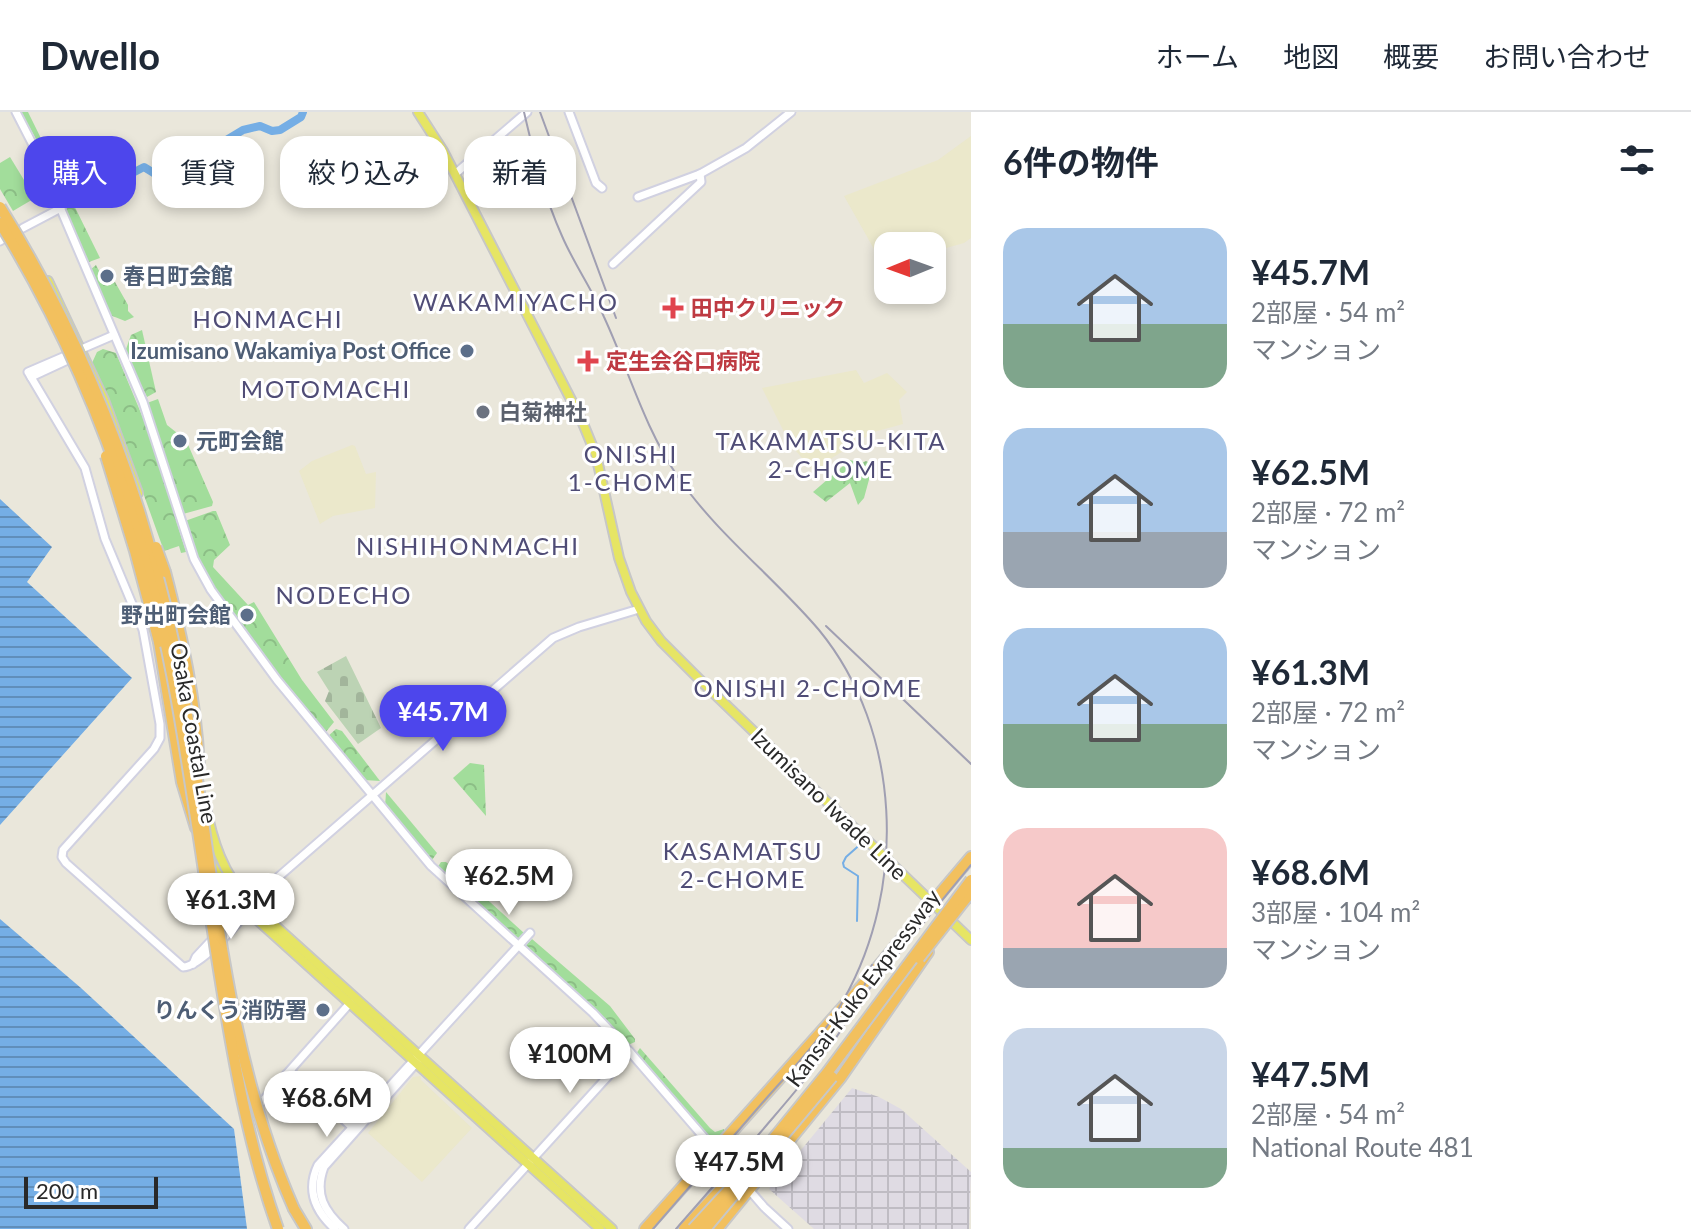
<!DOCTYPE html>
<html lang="ja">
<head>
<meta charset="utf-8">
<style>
  :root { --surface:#fff; --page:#f2f2f3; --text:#1f2937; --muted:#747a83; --line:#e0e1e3; --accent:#4d46ec }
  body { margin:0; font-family:Lato,"Noto Sans JP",sans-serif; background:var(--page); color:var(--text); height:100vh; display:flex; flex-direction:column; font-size:30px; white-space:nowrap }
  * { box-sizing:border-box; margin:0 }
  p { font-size:26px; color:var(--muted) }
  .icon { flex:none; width:44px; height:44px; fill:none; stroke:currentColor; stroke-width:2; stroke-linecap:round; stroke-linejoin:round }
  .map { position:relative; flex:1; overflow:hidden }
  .details { display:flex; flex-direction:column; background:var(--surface); width:720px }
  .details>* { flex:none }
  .top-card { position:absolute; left:24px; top:24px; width:760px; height:72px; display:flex; gap:16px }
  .needle { width:52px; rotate:269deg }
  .tools { position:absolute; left:874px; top:120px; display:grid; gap:16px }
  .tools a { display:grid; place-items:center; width:72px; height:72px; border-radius:16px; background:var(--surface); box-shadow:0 4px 12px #0003; font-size:40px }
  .scale { position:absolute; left:24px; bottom:20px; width:134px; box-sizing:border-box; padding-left:8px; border:4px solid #292929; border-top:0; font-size:22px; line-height:28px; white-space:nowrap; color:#292929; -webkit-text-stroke:6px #fff; paint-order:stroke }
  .price { position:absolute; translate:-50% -68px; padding:0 18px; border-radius:28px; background:#fff; color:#222; font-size:26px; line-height:52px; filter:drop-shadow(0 2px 4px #0008) }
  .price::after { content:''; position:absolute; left:50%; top:48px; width:24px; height:18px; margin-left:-12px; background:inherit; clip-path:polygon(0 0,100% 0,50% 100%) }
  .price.current { background:var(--accent); color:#fff }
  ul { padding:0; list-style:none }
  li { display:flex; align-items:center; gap:24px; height:200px; padding:0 32px }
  li span { display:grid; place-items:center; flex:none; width:224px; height:160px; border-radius:24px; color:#555 }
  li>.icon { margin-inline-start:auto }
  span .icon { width:96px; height:96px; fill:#fffc; stroke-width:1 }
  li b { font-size:34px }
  h2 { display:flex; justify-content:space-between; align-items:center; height:96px; padding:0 32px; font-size:34px }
  .chip { padding:0 28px; border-radius:24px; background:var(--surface); box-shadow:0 4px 12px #0003; font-size:28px; line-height:72px }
  .chip.current { background:var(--accent); color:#fff }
  header { display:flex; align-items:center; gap:48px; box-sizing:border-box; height:112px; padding:0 40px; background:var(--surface); border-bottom:2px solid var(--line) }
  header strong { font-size:38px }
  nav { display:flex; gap:44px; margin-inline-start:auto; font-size:28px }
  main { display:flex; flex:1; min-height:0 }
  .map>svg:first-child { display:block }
</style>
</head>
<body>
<header>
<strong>Dwello</strong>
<nav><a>ホーム</a><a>地図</a><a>概要</a><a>お問い合わせ</a></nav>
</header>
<main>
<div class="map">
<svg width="971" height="1117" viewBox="0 0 971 1117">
  <defs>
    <pattern id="industrial-grid" width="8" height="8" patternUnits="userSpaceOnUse" patternTransform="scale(2)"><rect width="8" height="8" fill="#dfdbe3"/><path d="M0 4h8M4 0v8" fill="none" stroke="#bfbcc3"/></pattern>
    <pattern id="cemetery-stones" width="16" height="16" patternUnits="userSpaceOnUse" patternTransform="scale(2)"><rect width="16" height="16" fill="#bcd3b4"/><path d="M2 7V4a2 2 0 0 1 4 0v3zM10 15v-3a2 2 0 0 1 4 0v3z" fill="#a2b59b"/></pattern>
    <pattern id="park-crowns" width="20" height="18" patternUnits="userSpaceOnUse" patternTransform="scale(2)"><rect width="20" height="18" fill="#a2dd9b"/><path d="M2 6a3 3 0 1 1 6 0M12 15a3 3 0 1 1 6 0" fill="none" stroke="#8cbe86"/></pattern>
    <pattern id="water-rules" width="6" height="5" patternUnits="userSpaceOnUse" patternTransform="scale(2)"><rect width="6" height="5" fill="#75aee5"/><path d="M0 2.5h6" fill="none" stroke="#608eba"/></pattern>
  </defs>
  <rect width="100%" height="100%" fill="#eae7db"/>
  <polygon fill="url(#industrial-grid)" points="852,976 879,985 901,997 971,1060 969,1117 814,1117 769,1077"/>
  <g fill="#ebe8cb">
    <polygon points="971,24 971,126 964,131 932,140 932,134 888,134 887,160 844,84 938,48"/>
    <polygon points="856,258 864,271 887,261 907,280 899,288 903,312 874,320 832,346 815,361 790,332 762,276"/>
    <polygon points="352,333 355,334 366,362 376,360 375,396 333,404 320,412 299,359 312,349"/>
    <polygon points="421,964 421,968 472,1016 422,1070 368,1021 413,965"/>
  </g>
  <polygon fill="url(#cemetery-stones)" points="346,544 381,616 358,632 325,589 329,579 317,560"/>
  <g fill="url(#park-crowns)">
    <polygon points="21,0 28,0 100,146 86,151 36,27"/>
    <polygon points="10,45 35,86 13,99 0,77 0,51"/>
    <polygon points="96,153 107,174 115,170 128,193 128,199 134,205 125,209 110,203 90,158"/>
    <polygon points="142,218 156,280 147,285 125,240 131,223"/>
    <polygon points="103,237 116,241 148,318 186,440 181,441 179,434 164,439 118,311 92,251 97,240"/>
    <polygon points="158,287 167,313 186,328 213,390 212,394 183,402 147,291"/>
    <polygon points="850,348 861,351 866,349 873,353 864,386 858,393 850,371 826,390 813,380"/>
    <polygon points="213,399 216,399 230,433 214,448 213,455 248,493 254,490 302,568 334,610 325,621 287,576 211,475 198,451 185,409"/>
    <polygon points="336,617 342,619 380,669 364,668 327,625"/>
    <polygon points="470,651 484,653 486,704 453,666"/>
    <polygon points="386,680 437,741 432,748 429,748 385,695"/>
    <polygon points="441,750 446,750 524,821 523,823 516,828 437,756"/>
    <polygon points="532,827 610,894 635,927 635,930 628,933 571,877 525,837 526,833"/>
    <polygon points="640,936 710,1016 715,1020 724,1017 725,1022 717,1030 709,1026 636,942"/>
  </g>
  <g fill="url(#water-rules)">
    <polygon points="0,387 52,435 27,470 132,566 0,713"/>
    <polygon points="0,807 81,876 234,1017 247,1117 0,1117"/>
  </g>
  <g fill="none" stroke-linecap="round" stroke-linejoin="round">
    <polyline stroke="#75aee5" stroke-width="2" points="857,809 858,764 844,755 843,751 846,745 863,730"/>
    <polyline stroke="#75aee5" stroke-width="8" points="77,90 144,55 165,68 189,65 200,44 243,18 260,14 272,19 280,18 301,5 303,0"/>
    <g stroke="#d1d1e1" stroke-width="11">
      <g id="secondary">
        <polyline points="16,0 36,39 143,290 194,447 211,478 277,568 431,754 593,901 630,940 764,1095 788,1117"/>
        <polyline points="569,0 596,71 602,76"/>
        <polyline points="455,62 527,0"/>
        <polyline points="638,85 700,62 746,36 791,0"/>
        <polyline points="23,116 61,96"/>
        <polyline points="0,129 3,127"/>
        <polyline points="613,152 701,70 700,62"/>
        <path d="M114 223 28 260 85 356 105 427 143 518 160 612V626L154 637 63 738 62 745 66 751 183 855C200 855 239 811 248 797"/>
        <polyline points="31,265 74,245"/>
        <polyline points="193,852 196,845 237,801 553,526 579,515 639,497"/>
        <polyline points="290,959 353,1016"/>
        <polyline points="260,992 350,891"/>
        <path d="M335 1117C315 1099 306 1078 318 1053L530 821"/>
        <path d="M344 1117C324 1099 314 1082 324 1055L418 949"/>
        <polyline points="469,1117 630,940"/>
      </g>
    </g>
    <g stroke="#c7c7c7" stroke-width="12">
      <g id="primary">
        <polyline points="418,0 443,39 582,309 596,343 619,446 631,480 646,509 661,529 699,567 971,828"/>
        <polyline points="48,169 104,288 138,381"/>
        <path d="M205 690C212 729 223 762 250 791L612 1117"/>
        <polyline points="210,749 221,768 243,795 600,1117"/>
      </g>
    </g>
    <g stroke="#c7c7c7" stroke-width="14">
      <g id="highway">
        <path d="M165 460C182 525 196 589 199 656"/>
        <polyline points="159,530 182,670 196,716"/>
        <polyline points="294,1097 306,1117"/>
        <polyline points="645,1117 861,875 971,745"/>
        <polyline points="684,1117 721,1077"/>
        <polyline points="717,1117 841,965 928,840"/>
      </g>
    </g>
    <use href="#secondary" stroke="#fff" stroke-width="7"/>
    <use href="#primary" stroke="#e6e564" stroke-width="8"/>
    <use href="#highway" stroke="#f2c05e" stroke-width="10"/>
    <g stroke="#a09fb2" stroke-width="2">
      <path d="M524 0C534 43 544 84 562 124 574 152 592 177 604 205 629 259 644 315 678 365 717 422 774 465 819 518 902 619 907 775 844 887 824 925 792 957 764 989 727 1032 690 1074 653 1117"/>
      <polyline points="540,0 616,206"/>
      <polyline points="826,514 971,652"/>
      <polyline points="866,881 971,753"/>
      <path d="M676 1117C706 1083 735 1049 765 1015 807 966 852 916 872 853"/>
    </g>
    <g stroke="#c7c7c7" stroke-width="14" stroke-linecap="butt">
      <g id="highway-bridge">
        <path d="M0 95C94 246 155 415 185 590 214 760 223 937 294 1097"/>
        <path d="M0 111C90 257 147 420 177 589 193 679 205 769 219 858 233 946 248 1033 278 1117"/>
        <polyline points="106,344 135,439 159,530"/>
        <polyline points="156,435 165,460"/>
        <polyline points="919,846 971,780"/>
        <polyline points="693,1117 752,1053 827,961 971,768"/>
        <polyline points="705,1117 832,965"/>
      </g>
    </g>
    <use href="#highway-bridge" stroke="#f2c05e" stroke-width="10"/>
  </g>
  <g fill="#5c6f8a" stroke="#fff" stroke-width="3">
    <circle cx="107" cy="164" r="8"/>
    <circle cx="467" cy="239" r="8"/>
    <circle cx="180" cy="329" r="8"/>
    <circle cx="247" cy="503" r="8"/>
    <circle cx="323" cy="898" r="8"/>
  </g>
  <g fill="#e0444e" stroke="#fff" stroke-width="3">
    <path d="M669 184h8v8h8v8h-8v8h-8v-8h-8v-8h8z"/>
    <path d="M584 237h8v8h8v8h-8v8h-8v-8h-8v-8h8z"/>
  </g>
  <circle fill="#6b7280" stroke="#fff" stroke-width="3" cx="483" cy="300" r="8"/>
  <g text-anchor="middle" stroke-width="6" stroke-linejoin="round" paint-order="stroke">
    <g font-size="22" font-weight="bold" fill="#4e5e75" stroke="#fff" text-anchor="end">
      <text x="123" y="172" text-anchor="start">春日町会館</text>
      <text x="451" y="247">Izumisano Wakamiya Post Office</text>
      <text x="196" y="337" text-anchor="start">元町会館</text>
      <text x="231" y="511">野出町会館</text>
      <text x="307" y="906">りんくう消防署</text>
    </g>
    <g font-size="22" font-weight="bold" fill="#be3a42" stroke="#fff" text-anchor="start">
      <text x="691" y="204">田中クリニック</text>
      <text x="606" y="257">定生会谷口病院</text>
    </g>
    <g font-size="22" font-weight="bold" fill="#5b616d" stroke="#fff" text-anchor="start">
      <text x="499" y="308">白菊神社</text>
    </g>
    <g font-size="22" fill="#292929" stroke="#fff">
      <text transform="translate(194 621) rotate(80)" y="8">Osaka Coastal Line</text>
      <text transform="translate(829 692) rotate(44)" y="8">Izumisano Iwade Line</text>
      <text transform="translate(863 876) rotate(-53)" y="8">Kansai-Kuko Expressway</text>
    </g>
    <g font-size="24" letter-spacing="2" fill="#4f4c76" stroke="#fff">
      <text x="516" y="199">WAKAMIYACHO</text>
      <text x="268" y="216">HONMACHI</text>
      <text x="326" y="286">MOTOMACHI</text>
      <text x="831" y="338">TAKAMATSU-KITA<tspan x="831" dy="28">2-CHOME</tspan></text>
      <text x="631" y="351">ONISHI<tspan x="631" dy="28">1-CHOME</tspan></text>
      <text x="468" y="443">NISHIHONMACHI</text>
      <text x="344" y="492">NODECHO</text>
      <text x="808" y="585">ONISHI 2-CHOME</text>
      <text x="743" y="748">KASAMATSU<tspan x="743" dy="28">2-CHOME</tspan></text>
    </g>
  </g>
</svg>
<div class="tools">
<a><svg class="needle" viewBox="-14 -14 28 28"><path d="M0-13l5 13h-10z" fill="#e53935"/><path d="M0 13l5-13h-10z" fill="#747a83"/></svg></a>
</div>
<div class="scale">200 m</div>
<b class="price current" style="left:443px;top:641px">¥45.7M</b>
<b class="price" style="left:509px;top:805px">¥62.5M</b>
<b class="price" style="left:231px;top:829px">¥61.3M</b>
<b class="price" style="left:570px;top:983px">¥100M</b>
<b class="price" style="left:327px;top:1027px">¥68.6M</b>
<b class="price" style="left:739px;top:1091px">¥47.5M</b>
<div class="top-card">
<a class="chip current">購入</a>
<a class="chip">賃貸</a>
<a class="chip">絞り込み</a>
<a class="chip">新着</a>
</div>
</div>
<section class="details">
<h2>6件の物件<svg class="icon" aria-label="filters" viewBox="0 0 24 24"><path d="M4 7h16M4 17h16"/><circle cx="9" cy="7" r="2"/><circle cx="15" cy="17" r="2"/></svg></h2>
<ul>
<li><span style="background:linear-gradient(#a9c7e8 60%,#7fa58c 0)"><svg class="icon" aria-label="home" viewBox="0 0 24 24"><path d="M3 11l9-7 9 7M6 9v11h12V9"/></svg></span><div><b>¥45.7M</b><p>2部屋 · 54 m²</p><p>マンション</p></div></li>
<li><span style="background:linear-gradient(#a9c7e8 65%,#9aa5b1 0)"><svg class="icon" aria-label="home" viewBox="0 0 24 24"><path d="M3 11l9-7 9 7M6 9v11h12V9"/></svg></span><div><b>¥62.5M</b><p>2部屋 · 72 m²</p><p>マンション</p></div></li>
<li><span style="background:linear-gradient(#a9c7e8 60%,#7fa58c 0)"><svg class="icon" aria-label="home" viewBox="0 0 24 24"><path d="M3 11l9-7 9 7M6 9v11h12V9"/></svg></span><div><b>¥61.3M</b><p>2部屋 · 72 m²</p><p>マンション</p></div></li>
<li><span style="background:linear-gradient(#f6c9c9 75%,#9aa5b1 0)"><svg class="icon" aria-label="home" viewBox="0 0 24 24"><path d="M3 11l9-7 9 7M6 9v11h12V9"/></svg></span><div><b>¥68.6M</b><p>3部屋 · 104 m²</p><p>マンション</p></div></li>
<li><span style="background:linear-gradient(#c9d6e8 75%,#7fa58c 0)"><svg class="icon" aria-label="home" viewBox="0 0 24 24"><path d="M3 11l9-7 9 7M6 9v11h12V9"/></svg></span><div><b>¥47.5M</b><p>2部屋 · 54 m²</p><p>National Route 481</p></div></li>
</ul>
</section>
</main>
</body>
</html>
